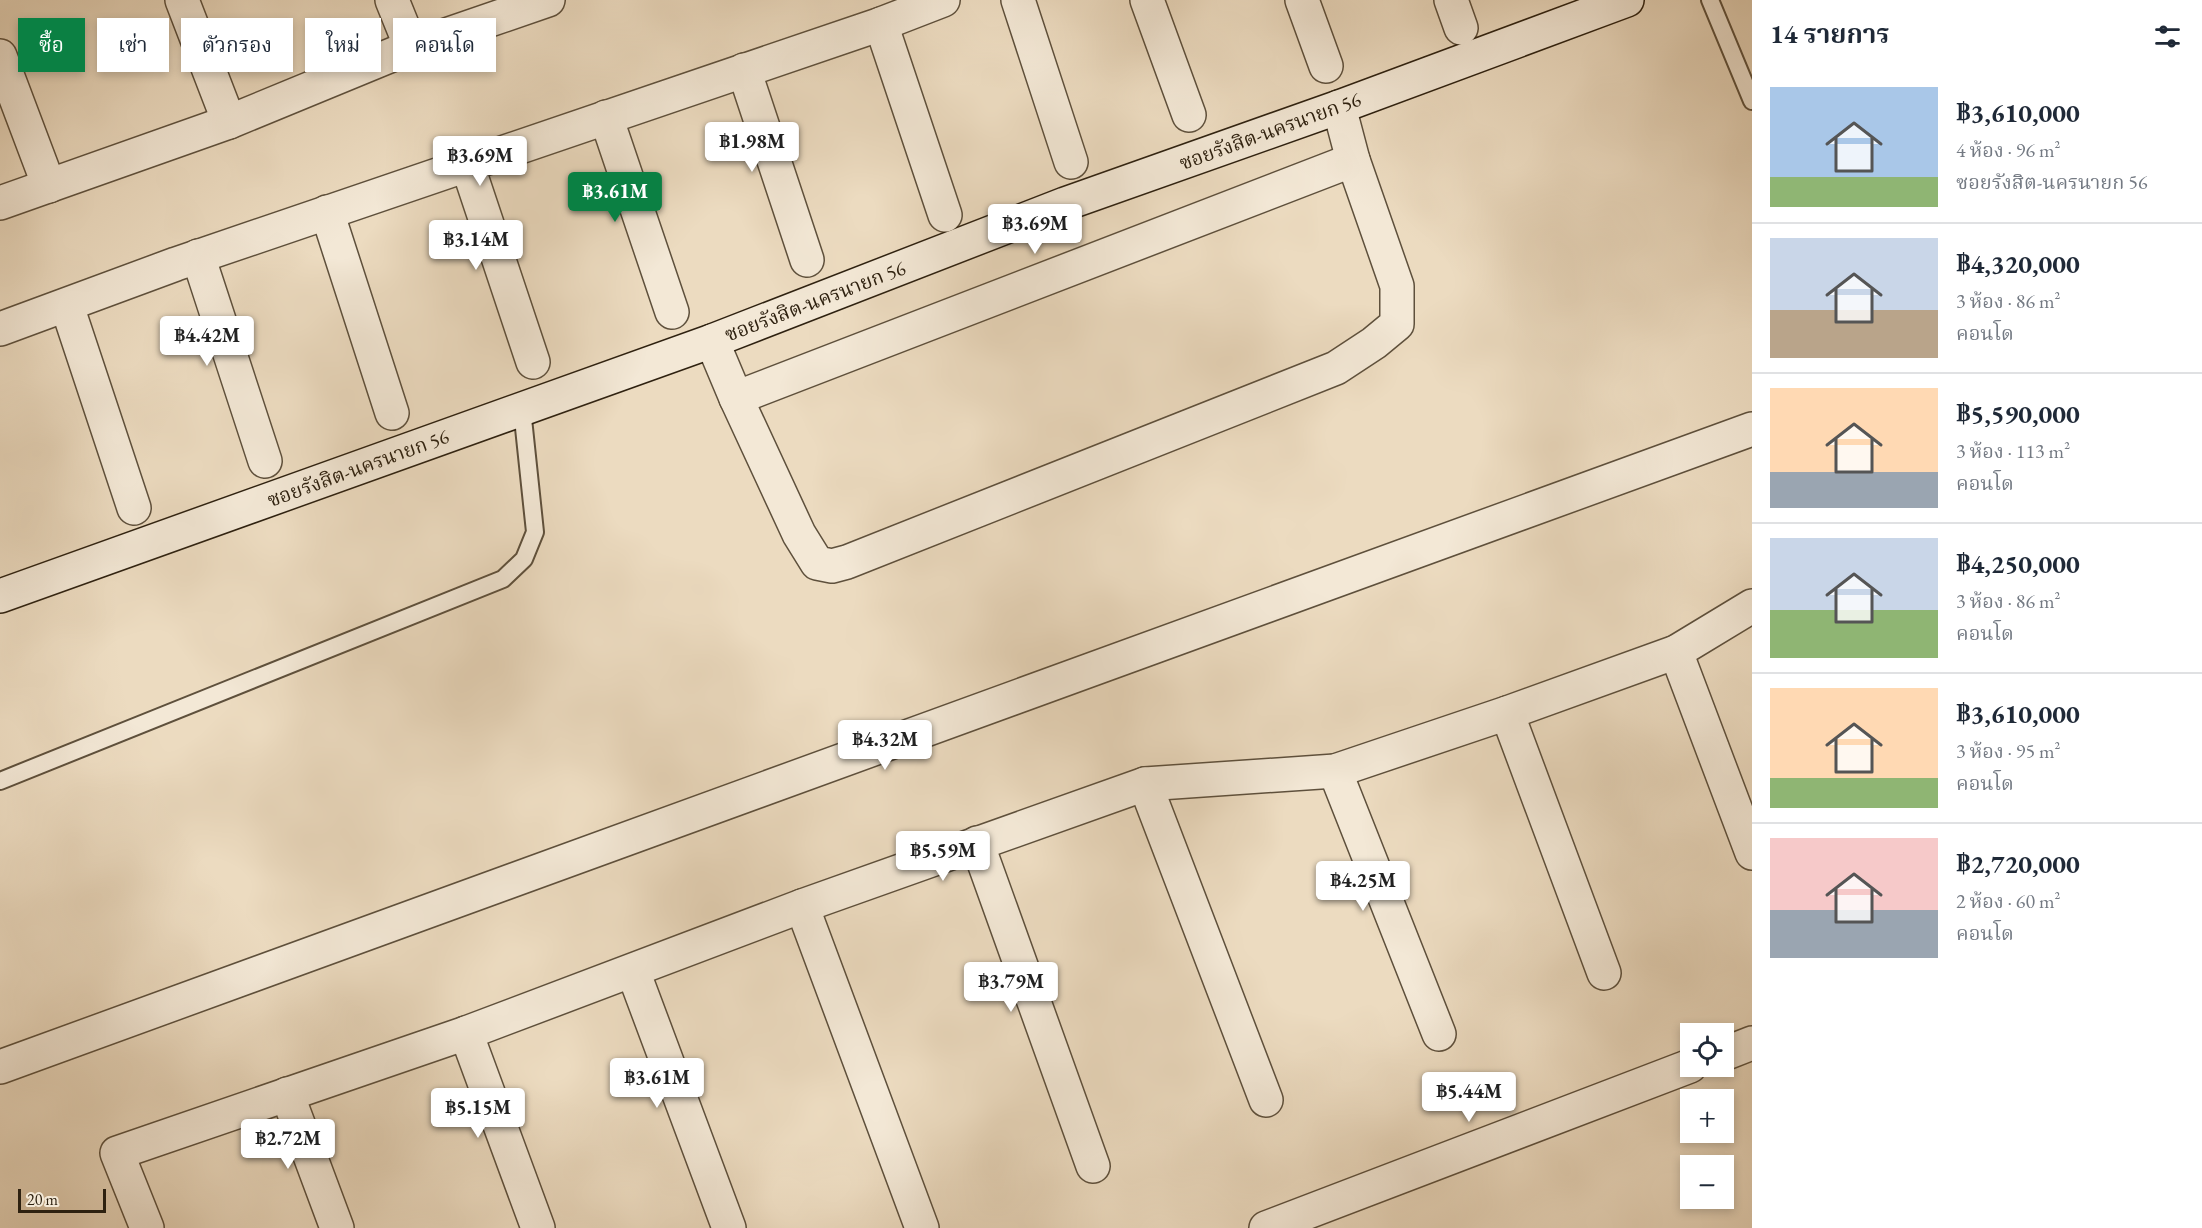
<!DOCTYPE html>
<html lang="th">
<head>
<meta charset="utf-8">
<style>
  :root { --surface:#fff; --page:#f2f2f3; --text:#1f2937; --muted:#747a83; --line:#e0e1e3; --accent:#0b8043 }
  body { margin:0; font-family:"EB Garamond","Noto Serif Thai",serif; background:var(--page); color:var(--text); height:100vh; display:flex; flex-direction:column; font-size:22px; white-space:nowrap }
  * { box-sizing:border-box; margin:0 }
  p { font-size:20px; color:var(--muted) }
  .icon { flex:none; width:33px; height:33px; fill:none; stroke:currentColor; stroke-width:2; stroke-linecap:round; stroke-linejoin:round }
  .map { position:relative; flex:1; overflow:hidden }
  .side { display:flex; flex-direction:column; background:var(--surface); width:450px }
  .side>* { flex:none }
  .guide { position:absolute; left:18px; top:18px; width:570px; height:54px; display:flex; gap:12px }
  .fabs { position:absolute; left:1680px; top:1023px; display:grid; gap:12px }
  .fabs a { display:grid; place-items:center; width:54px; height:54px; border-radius:0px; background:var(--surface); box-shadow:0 3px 9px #0003; font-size:30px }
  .scale { position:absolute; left:18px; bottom:15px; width:88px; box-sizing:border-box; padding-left:6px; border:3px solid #2e2110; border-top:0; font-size:16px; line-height:21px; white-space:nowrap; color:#2e2110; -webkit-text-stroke:4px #f3e8d6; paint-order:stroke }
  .price { position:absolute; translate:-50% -51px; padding:0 14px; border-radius:6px; background:#fff; color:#222; font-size:20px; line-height:39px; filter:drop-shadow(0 2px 3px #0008) }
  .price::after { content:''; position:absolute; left:50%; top:36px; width:18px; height:14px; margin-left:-9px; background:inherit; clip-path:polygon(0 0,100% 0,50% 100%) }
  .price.active { background:var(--accent); color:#fff }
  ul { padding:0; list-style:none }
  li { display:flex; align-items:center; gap:18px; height:150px; padding:0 18px }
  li+li { border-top:2px solid var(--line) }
  li span { display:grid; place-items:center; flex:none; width:168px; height:120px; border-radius:0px; color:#555 }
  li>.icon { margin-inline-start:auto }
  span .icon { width:72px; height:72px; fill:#fffc; stroke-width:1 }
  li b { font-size:26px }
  h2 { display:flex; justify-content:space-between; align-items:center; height:72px; padding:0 18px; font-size:26px }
  .pill { padding:0 21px; border-radius:0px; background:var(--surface); box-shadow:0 3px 9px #0003; font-size:21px; line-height:54px }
  .pill.active { background:var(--accent); color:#fff }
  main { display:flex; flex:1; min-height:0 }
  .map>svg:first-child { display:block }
</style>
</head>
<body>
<main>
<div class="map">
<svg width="1752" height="1228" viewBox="0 0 1752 1228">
  <rect width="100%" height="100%" fill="#ecdbc0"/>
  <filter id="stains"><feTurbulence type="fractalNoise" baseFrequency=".00333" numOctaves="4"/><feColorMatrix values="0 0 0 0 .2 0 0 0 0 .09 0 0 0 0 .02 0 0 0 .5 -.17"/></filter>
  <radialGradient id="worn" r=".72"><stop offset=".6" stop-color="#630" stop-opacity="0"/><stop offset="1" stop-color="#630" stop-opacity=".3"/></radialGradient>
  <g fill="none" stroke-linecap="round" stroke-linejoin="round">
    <g stroke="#5e503c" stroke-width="20">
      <g id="lane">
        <polyline points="1710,0 1752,101"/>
        <polyline points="0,781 503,579 524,559 535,532 522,409"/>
      </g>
    </g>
    <g stroke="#5e503c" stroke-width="36">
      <g id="street">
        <polyline points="182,0 229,122"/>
        <polyline points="392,0 411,47"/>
        <polyline points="1018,0 1071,162"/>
        <polyline points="1147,0 1189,115"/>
        <polyline points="1302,0 1326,66"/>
        <polyline points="1451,0 1461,28"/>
        <polyline points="881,24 945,215"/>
        <polyline points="0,56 49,186"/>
        <polyline points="744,70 807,260"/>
        <polyline points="606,117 672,312"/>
        <polyline points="467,164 533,362"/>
        <polyline points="0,203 229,122 411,47 548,0"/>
        <polyline points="327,212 392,413"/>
        <polyline points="198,256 265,461"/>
        <polyline points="67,306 134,508"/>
        <polyline points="0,329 176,264 881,24 943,0"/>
        <polyline points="712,341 736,398 799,534 817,563 832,566 847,562 1336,368 1374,343 1397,324 1397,286 1353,160 1339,107"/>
        <polyline points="736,398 1353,160"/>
        <polyline points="1676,652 1752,853"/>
        <polyline points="1507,713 1604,973"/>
        <polyline points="1335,771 1439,1034"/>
        <polyline points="1145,784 1266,1100"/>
        <polyline points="977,843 1093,1166"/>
        <polyline points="802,906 922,1228"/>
        <polyline points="633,971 729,1228"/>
        <polyline points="466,1033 538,1228"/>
        <polyline points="1724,1054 1752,1043"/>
        <polyline points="0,1067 1752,429"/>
        <polyline points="287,1094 337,1228"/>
        <polyline points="147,1228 117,1153 466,1033 802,906 1145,784 1335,771 1507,713 1676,652 1752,606"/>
        <polyline points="1266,1228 1690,1066"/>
      </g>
    </g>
    <g stroke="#2e2110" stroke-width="36">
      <polyline id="secondary" points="0,596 712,341 1065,204 1339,107 1627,0"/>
    </g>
    <use href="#lane" stroke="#f3e8d6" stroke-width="16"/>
    <use href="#street" stroke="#f3e8d6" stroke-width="33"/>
    <use href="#secondary" stroke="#f3e8d6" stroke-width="33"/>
  </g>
  <g text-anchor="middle" stroke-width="6" stroke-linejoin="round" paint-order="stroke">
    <g font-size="20" fill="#2e2110" stroke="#f3e8d6">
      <text transform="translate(1270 131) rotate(-20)" y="7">ซอยรังสิต-นครนายก 56</text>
      <text transform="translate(815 301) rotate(-21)" y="7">ซอยรังสิต-นครนายก 56</text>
      <text transform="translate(358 468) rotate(-20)" y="7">ซอยรังสิต-นครนายก 56</text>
    </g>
  </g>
  <rect width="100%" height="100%" filter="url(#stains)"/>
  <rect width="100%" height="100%" fill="url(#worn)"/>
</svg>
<div class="fabs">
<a><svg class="icon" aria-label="locate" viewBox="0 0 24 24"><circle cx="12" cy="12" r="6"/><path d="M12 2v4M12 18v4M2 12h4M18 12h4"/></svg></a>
<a>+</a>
<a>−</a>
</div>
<div class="scale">20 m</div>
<b class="price" style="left:752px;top:173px">฿1.98M</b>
<b class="price" style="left:480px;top:187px">฿3.69M</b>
<b class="price active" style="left:615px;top:223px">฿3.61M</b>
<b class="price" style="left:1035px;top:255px">฿3.69M</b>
<b class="price" style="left:476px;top:271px">฿3.14M</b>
<b class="price" style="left:207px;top:367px">฿4.42M</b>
<b class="price" style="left:885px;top:771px">฿4.32M</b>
<b class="price" style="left:943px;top:882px">฿5.59M</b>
<b class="price" style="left:1363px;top:912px">฿4.25M</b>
<b class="price" style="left:1011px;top:1013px">฿3.79M</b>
<b class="price" style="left:657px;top:1109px">฿3.61M</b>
<b class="price" style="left:1469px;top:1123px">฿5.44M</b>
<b class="price" style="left:478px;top:1139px">฿5.15M</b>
<b class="price" style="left:288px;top:1170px">฿2.72M</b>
<div class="guide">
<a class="pill active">ซื้อ</a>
<a class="pill">เช่า</a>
<a class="pill">ตัวกรอง</a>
<a class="pill">ใหม่</a>
<a class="pill">คอนโด</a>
</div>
</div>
<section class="side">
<h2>14 รายการ<svg class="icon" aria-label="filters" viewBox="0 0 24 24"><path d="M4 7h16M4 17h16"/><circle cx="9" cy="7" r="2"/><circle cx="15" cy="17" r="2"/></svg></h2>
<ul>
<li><span style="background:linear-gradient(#a9c7e8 75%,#8fb573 0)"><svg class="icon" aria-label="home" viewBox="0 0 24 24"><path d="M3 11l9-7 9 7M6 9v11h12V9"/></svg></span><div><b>฿3,610,000</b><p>4 ห้อง · 96 m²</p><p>ซอยรังสิต-นครนายก 56</p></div></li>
<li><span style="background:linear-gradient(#c9d6e8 60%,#b9a48a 0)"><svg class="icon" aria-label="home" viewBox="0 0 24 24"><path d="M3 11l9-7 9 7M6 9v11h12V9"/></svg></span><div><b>฿4,320,000</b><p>3 ห้อง · 86 m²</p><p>คอนโด</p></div></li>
<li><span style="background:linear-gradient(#ffd9b3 70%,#9aa5b1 0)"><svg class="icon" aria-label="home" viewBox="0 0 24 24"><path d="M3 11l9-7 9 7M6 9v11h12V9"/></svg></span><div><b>฿5,590,000</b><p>3 ห้อง · 113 m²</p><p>คอนโด</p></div></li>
<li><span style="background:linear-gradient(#c9d6e8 60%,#8fb573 0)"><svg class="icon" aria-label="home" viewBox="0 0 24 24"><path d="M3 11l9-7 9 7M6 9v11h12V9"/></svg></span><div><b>฿4,250,000</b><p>3 ห้อง · 86 m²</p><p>คอนโด</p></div></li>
<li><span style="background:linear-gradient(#ffd9b3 75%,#8fb573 0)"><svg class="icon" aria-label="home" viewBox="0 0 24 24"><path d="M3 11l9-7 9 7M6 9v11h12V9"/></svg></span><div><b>฿3,610,000</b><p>3 ห้อง · 95 m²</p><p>คอนโด</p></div></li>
<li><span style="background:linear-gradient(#f6c9c9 60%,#9aa5b1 0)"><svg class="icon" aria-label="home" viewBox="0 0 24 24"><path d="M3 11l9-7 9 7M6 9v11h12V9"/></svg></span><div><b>฿2,720,000</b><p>2 ห้อง · 60 m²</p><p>คอนโด</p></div></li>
</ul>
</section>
</main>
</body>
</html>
